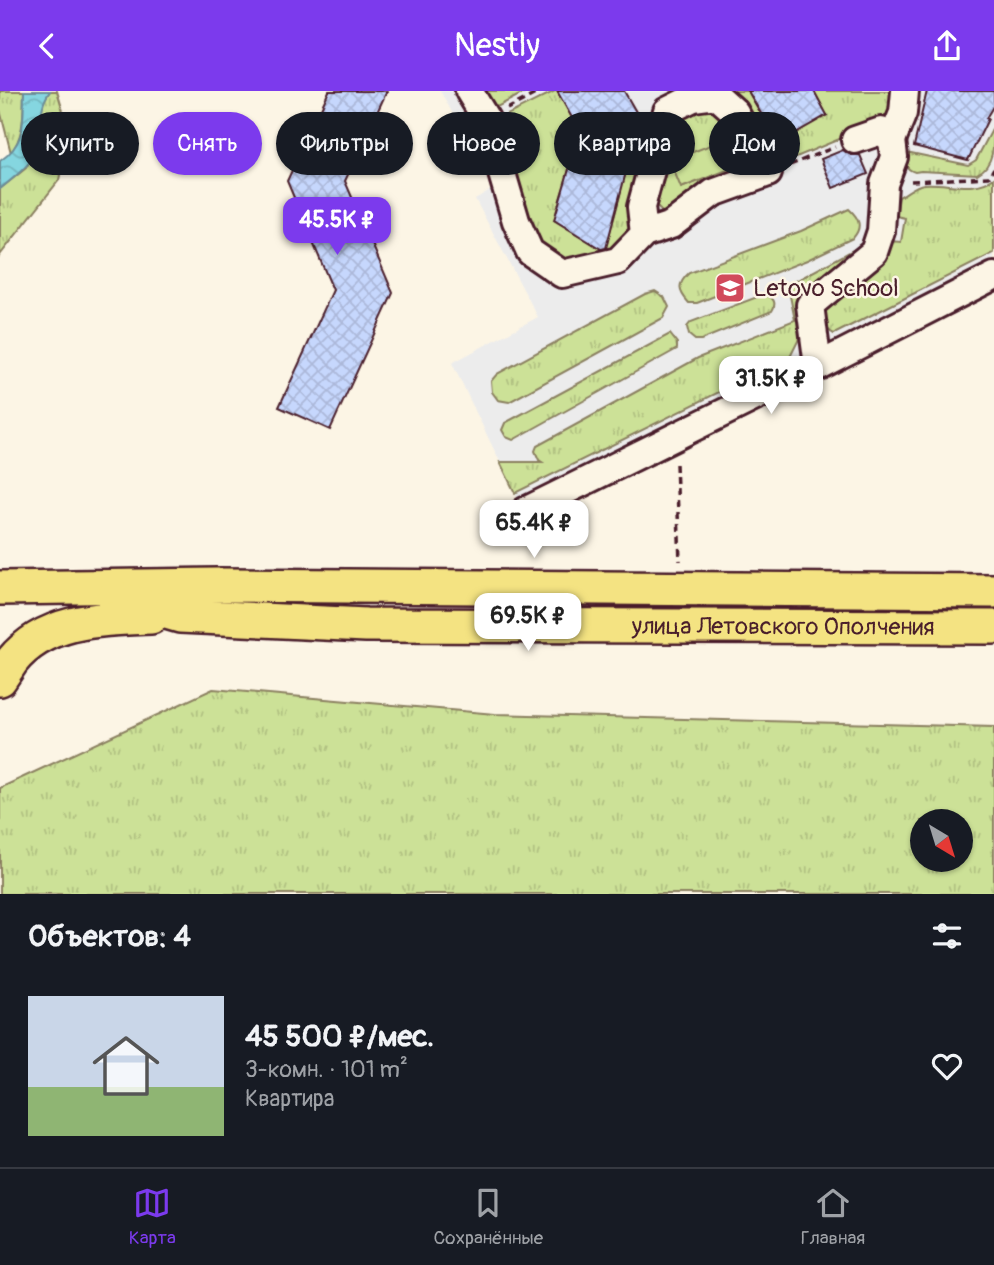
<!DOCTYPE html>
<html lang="ru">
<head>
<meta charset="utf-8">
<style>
  :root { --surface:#171b24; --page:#20242c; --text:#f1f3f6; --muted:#9ea1a6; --line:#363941; --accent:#7c3aed }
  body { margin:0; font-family:Pangolin,sans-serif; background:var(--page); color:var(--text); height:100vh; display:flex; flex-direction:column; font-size:26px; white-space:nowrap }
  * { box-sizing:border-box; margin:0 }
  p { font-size:23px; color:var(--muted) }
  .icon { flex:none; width:38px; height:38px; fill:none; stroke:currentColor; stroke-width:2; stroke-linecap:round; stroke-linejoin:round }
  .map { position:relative; height:803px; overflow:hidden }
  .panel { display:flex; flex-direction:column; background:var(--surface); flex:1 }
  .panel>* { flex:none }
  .banner { position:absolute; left:21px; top:21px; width:952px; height:63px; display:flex; gap:14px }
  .needle { width:46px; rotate:142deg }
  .buttons { position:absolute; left:910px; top:718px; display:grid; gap:14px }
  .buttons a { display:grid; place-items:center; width:63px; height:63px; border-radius:50%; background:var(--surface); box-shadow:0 2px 5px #0004; font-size:35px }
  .price { position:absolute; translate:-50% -60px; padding:0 16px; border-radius:14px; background:#fff; color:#222; font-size:23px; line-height:46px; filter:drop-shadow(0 2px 4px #0008) }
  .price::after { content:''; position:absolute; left:50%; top:42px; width:21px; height:16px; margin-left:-10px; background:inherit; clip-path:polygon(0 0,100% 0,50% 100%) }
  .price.current { background:var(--accent); color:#fff }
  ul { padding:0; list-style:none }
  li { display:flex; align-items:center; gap:21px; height:175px; padding:0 28px }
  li+li { border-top:2px solid var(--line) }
  li span { display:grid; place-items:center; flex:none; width:196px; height:140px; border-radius:0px; color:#555 }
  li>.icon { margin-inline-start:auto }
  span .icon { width:84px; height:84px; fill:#fffc; stroke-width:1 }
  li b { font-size:30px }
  h2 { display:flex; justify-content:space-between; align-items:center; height:84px; padding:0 28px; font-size:30px }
  .tag { padding:0 24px; border-radius:32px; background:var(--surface); box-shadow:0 2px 5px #0004; font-size:24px; line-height:63px }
  .tag.current { background:var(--accent); color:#fff }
  header { display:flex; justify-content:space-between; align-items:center; height:91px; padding:0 28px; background:var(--accent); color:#fff; font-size:32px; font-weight:600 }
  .tabs { display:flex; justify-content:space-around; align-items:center; height:98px; border-top:2px solid var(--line); background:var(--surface); font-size:19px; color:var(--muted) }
  .tabs a { display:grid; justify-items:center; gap:4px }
  .tabs .current { color:var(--accent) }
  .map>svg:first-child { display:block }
</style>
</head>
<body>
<header><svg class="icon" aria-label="back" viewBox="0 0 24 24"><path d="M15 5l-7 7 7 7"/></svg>Nestly<svg class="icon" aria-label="share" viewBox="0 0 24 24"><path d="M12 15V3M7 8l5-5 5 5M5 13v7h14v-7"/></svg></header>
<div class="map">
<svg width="994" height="803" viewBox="0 0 994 803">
  <defs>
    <pattern id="grass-tufts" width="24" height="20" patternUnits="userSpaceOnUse" patternTransform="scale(1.75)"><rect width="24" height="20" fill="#cce197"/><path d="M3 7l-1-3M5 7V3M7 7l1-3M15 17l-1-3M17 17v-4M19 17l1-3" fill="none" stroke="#b1c182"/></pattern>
    <pattern id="water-waves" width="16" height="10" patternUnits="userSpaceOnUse" patternTransform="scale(1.75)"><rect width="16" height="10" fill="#85d6e0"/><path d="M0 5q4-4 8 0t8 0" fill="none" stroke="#74b7c0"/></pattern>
    <pattern id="building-cross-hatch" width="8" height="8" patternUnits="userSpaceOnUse" patternTransform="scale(1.75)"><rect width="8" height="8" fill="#c6d7fd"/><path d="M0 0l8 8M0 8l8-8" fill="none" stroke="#acb8d9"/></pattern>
  </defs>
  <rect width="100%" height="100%" fill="#fcf5e5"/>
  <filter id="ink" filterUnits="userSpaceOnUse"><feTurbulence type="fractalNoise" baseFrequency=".0143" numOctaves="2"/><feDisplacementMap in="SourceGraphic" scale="14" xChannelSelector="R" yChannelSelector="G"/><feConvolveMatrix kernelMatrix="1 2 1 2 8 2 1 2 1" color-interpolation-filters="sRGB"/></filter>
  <g filter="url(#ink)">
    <polygon fill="#ececec" points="440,0 994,0 994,168 518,408 452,272 538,226 475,108 495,96"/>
    <g fill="url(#grass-tufts)" stroke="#8b8061" stroke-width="2" fill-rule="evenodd">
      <path d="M0 0H24C23 23 25 43 11 62L0 19Z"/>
      <polygon points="50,0 57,0 69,40 59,89 0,164 0,98 26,77 41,47 40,32 43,11"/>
      <polygon points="476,0 527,0 493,18"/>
      <polygon points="555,0 557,0 580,41 554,129 605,160 634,50 651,55 627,151 573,176 538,160 497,29"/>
      <polygon points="725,0 748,0 778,52 827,24 814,0 915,0 912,18 789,69 781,70 773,68"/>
      <polygon points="716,11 752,75 715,89 713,84 723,49 681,97 702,89 704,96 669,123 663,122 654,113 669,30"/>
      <path d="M994 35C994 54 994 75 977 83L921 80 915 81C904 78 904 70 906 61L968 74 976 69Z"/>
      <path d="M994 87V162L834 243C823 237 824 230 823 218L887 165 890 150 901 151 905 127 896 125 899 106C907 102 915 94 924 93 947 91 975 102 994 87Z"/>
      <path d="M849 118C859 127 863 136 853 147L807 169 697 212H689C678 200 677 193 689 182L801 140Z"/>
      <polygon points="868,151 807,199 801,210 799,222 800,242 798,250 790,266 515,402 500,371 542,371 539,369 535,360 537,355 698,267 795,229 789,200 792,192"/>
      <polygon points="655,200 664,206 669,216 663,227 509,311 498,309 492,301 491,290 497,283 645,203"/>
      <path d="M765 203C774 207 777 212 772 220L701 249H695L689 244 687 236 691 231Z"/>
      <polygon points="670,243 677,252 677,258 513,349 506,346 502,339 505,332"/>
      <path d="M213 598 495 623 994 636V803H0V697ZM922 730H961V768H922Z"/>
    </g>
    <polygon fill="#cce197" stroke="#8b8061" stroke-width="2" points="723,49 735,76 681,97 670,70"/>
    <path fill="url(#water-waves)" stroke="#6d8d98" stroke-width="2" d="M24 0H50C37 19 44 28 41 47 37 70 17 84 0 98V70C27 52 23 29 24 0Z"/>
    <g fill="url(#building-cross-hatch)" stroke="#4a1f2b" stroke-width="2">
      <polygon points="329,0 387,0 345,90 393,202 330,339 279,316 333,199 287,90"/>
      <polygon points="557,0 624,0 640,28 606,157 601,158 554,129 580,41"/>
      <polygon points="748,0 814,0 827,24 778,52"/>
      <polygon points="927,0 994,0 994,14 986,27 988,28 968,69 914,55"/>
      <polygon points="843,59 851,64 860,64 868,83 833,97 821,68"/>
    </g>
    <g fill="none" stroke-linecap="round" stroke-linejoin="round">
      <g stroke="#4a1f2b" stroke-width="32">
        <g id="minor">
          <polyline points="469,0 486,28 516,130 530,161 562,183 618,170 644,143 671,134 713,102 768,82 735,21 716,4 693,7 667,20 641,116 644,143"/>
          <polyline points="892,49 903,22 905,0"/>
          <polyline points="818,275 810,214 874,161 881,140 884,93 894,66 892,49 881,40 855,49"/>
          <polyline points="525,420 818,275 994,185"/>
        </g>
      </g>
      <g stroke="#4a1f2b" stroke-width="38">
        <g id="major">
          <polyline points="0,497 217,494 994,500"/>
          <path id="s1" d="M114 506 180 525 366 534 994 536"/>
          <path d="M0 588C4 582 8 576 12 570 46 528 101 528 151 526"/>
        </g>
      </g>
      <g stroke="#4a1f2b" stroke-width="3.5" stroke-dasharray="7 5" stroke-linecap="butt">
        <polyline points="507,18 541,0"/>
        <polyline points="790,74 835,56"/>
        <polyline points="911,90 989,86 994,77"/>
        <polyline points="676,373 680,470"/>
      </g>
      <use href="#minor" stroke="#fcf5e5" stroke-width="26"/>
      <use href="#major" stroke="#f4e382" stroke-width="33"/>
    </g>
  </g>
  <defs>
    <g id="school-square" transform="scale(1.575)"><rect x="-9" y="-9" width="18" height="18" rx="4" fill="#d1495b" stroke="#fcf5e5"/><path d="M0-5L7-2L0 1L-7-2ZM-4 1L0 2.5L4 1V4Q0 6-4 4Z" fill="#fff"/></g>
  </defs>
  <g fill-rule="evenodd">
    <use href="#school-square" x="730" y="197"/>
  </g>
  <g text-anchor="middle" stroke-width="5" stroke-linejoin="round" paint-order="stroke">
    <g font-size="24" fill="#4a1f2b" stroke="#fcf5e5" text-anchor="start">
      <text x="753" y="205">Letovo School</text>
    </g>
    <g font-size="24" fill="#4a1f2b" stroke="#fcf5e5">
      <text dy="8" stroke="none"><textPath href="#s1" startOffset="672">улица Летовского Ополчения</textPath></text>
    </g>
  </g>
</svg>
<div class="buttons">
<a><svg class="needle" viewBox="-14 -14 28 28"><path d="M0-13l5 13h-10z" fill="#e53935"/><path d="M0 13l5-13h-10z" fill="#9ea1a6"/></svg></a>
</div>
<b class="price current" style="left:337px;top:166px">45.5K ₽</b>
<b class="price" style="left:771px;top:325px">31.5K ₽</b>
<b class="price" style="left:534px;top:469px">65.4K ₽</b>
<b class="price" style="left:528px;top:562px">69.5K ₽</b>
<div class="banner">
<a class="tag">Купить</a>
<a class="tag current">Снять</a>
<a class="tag">Фильтры</a>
<a class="tag">Новое</a>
<a class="tag">Квартира</a>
<a class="tag">Дом</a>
</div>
</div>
<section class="panel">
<h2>Объектов: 4<svg class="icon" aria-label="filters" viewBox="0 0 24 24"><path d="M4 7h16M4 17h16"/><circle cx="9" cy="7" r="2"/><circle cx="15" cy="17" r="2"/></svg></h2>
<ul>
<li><span style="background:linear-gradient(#c9d6e8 65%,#8fb573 0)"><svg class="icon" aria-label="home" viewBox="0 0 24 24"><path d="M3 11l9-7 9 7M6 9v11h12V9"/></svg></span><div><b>45 500 ₽/мес.</b><p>3-комн. · 101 m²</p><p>Квартира</p></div><svg class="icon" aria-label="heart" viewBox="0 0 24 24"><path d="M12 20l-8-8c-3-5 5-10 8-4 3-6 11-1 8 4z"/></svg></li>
</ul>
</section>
<nav class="tabs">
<a class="current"><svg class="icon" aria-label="map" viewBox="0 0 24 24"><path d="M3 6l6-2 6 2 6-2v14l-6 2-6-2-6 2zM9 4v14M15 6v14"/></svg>Карта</a>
<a><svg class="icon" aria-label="saved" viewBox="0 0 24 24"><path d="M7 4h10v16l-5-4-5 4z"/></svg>Сохранённые</a>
<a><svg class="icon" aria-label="home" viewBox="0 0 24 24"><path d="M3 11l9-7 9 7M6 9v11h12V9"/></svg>Главная</a>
</nav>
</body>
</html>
